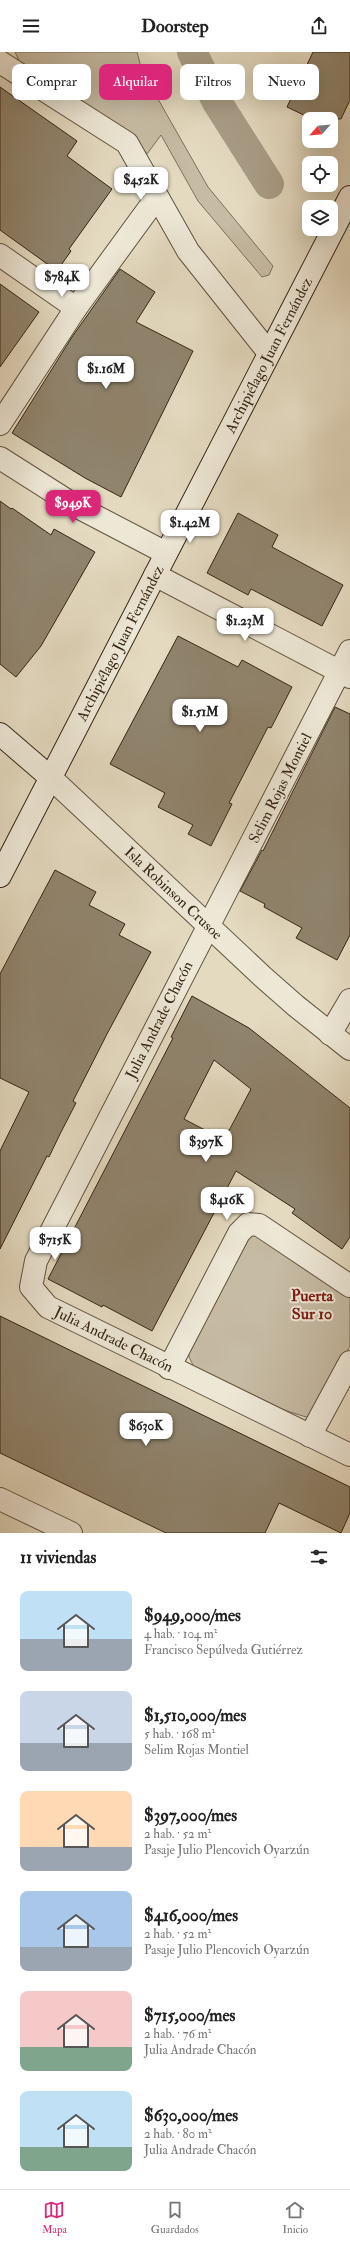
<!DOCTYPE html>
<html lang="es">
<head>
<meta charset="utf-8">
<style>
  :root { --surface:#fff; --page:#f2f2f2; --text:#222; --muted:#767676; --line:#e0e0e0; --accent:#db2777 }
  body { margin:0; font-family:"IM FELL Double Pica",serif; background:var(--page); color:var(--text); height:100vh; display:flex; flex-direction:column; font-size:15px; white-space:nowrap }
  * { box-sizing:border-box; margin:0 }
  p { font-size:13px; color:var(--muted) }
  .icon { flex:none; width:22px; height:22px; fill:none; stroke:currentColor; stroke-width:2; stroke-linecap:round; stroke-linejoin:round }
  .map { position:relative; height:1481px; overflow:hidden }
  .sheet { display:flex; flex-direction:column; background:var(--surface); flex:1 }
  .sheet>* { flex:none }
  .banner { position:absolute; left:12px; top:12px; width:326px; height:36px; display:flex; gap:8px }
  .needle { width:26px; rotate:243deg }
  .tools { position:absolute; left:302px; top:60px; display:grid; gap:8px }
  .tools a { display:grid; place-items:center; width:36px; height:36px; border-radius:8px; background:var(--surface); box-shadow:0 4px 16px #0002; font-size:20px }
  .price { position:absolute; translate:-50% -34px; padding:0 9px; border-radius:8px; background:#fff; color:#222; font-size:13px; line-height:26px; filter:drop-shadow(0 1px 2px #0008) }
  .price::after { content:''; position:absolute; left:50%; top:24px; width:12px; height:9px; margin-left:-6px; background:inherit; clip-path:polygon(0 0,100% 0,50% 100%) }
  .price.current { background:var(--accent); color:#fff }
  ul { padding:0; list-style:none }
  li { display:flex; align-items:center; gap:12px; height:100px; padding:0 20px }
  li span { display:grid; place-items:center; flex:none; width:112px; height:80px; border-radius:8px; color:#555 }
  li>.icon { margin-inline-start:auto }
  span .icon { width:48px; height:48px; fill:#fffc; stroke-width:1 }
  li b { font-size:17px }
  h2 { display:flex; justify-content:space-between; align-items:center; height:48px; padding:0 20px; font-size:17px }
  .pill { padding:0 14px; border-radius:8px; background:var(--surface); box-shadow:0 4px 16px #0002; font-size:14px; line-height:36px }
  .pill.current { background:var(--accent); color:#fff }
  header { display:flex; justify-content:space-between; align-items:center; height:52px; padding:0 20px; background:var(--surface); font-size:18px; font-weight:800 }
  .menu { display:flex; justify-content:space-around; align-items:center; height:56px; border-top:1px solid var(--line); background:var(--surface); font-size:11px; color:var(--muted) }
  .menu a { display:grid; justify-items:center; gap:2px }
  .menu .current { color:var(--accent) }
  .map>svg:first-child { display:block }
</style>
</head>
<body>
<header><svg class="icon" aria-label="menu" viewBox="0 0 24 24"><path d="M4 6h16M4 12h16M4 18h16"/></svg>Doorstep<svg class="icon" aria-label="share" viewBox="0 0 24 24"><path d="M12 15V3M7 8l5-5 5 5M5 13v7h14v-7"/></svg></header>
<div class="map">
<svg width="350" height="1481" viewBox="0 0 350 1481">
  <rect width="100%" height="100%" fill="#e4dac0"/>
  <filter id="stains"><feTurbulence type="fractalNoise" baseFrequency=".005" numOctaves="4"/><feColorMatrix values="0 0 0 0 .2 0 0 0 0 .09 0 0 0 0 .02 0 0 0 .5 -.17"/></filter>
  <radialGradient id="worn" r=".72"><stop offset=".6" stop-color="#630" stop-opacity="0"/><stop offset="1" stop-color="#630" stop-opacity=".3"/></radialGradient>
  <g fill="#c6bba3" stroke="#7e705c">
    <polygon points="15,0 137,0 142,19 208,135 273,214 269,223 262,225 198,149 161,83 147,102 136,88 20,11"/>
    <polygon points="253,1180 350,1243 350,1294 314,1361 306,1365 284,1358 194,1315 189,1305 189,1299 250,1181"/>
  </g>
  <g fill="none" stroke-linecap="round" stroke-linejoin="round">
    <polyline stroke="#a99d86" stroke-width="30" points="192,0 217,50 269,132"/>
  </g>
  <g fill="#90846d" stroke="#362614" fill-rule="evenodd">
    <polygon points="313,0 350,0 350,48 341,67 312,67 287,55"/>
    <polygon points="0,35 77,89 67,104 112,137 69,197 71,199 57,219 0,178"/>
    <polygon points="120,217 155,240 136,270 193,299 121,445 85,426 12,381 72,285"/>
    <polygon points="0,232 39,260 0,315"/>
    <polygon points="0,449 11,457 12,456 51,483 54,477 95,500 41,594 16,625 0,612"/>
    <polygon points="238,461 278,483 272,495 343,533 322,574 251,537 248,543 207,521"/>
    <polygon points="178,584 238,615 242,608 292,635 271,676 268,675 229,751 232,752 211,794 188,782 193,773 158,755 165,741 110,712"/>
    <polygon points="335,655 350,662 350,883 337,908 296,886 302,876 264,855 265,852 240,839 262,798 263,799"/>
    <polygon points="55,818 96,840 89,853 125,872 119,883 151,900 107,982 73,1049 76,1051 60,1082 49,1105 47,1104 0,1197 0,1099 29,1040 0,1026 0,922"/>
    <path d="M192 944 249 976 350 1056V1185L342 1197 292 1161 295 1157 236 1119 152 1279 103 1253 102 1255 48 1227 173 986 171 985ZM214 1008 251 1037 224 1088 184 1067Z"/>
    <polygon points="0,1264 350,1435 350,1461 341,1481 279,1451 265,1481 166,1481 0,1401"/>
  </g>
  <g fill="none" stroke-linecap="round" stroke-linejoin="round">
    <g stroke="#62533f" stroke-width="24">
      <g id="street">
        <polyline points="0,10 127,91 188,199 269,301"/>
        <polyline points="0,203 76,256"/>
        <polyline points="0,372 76,256 157,145"/>
        <polyline points="0,406 74,453 166,501"/>
        <polyline points="155,523 350,625"/>
        <path id="s1" d="M350 599 36 1209 31 1235 48 1255 350 1403"/>
        <path id="s2" d="M51 726 263 925 296 954 350 997"/>
        <polyline points="330,982 350,948"/>
        <polyline points="169,1316 239,1181 248,1172 259,1173 350,1234"/>
        <polyline points="310,1384 350,1310"/>
        <polyline points="0,1447 71,1481"/>
      </g>
    </g>
    <g stroke="#362614" stroke-width="24">
      <g id="secondary">
        <polyline points="0,682 51,726"/>
        <path id="s3" d="M0 824 350 145"/>
      </g>
    </g>
    <use href="#street" stroke="#ede7d6" stroke-width="22"/>
    <use href="#secondary" stroke="#ede7d6" stroke-width="22"/>
  </g>
  <g text-anchor="middle" stroke-width="4" stroke-linejoin="round" paint-order="stroke">
    <g font-size="15" fill="#362614" stroke="#ede7d6">
      <text dy="5" stroke="none"><textPath href="#s3" startOffset="586">Archipiélago Juan Fernández</textPath></text>
      <text dy="5" stroke="none"><textPath href="#s3" startOffset="262">Archipiélago Juan Fernández</textPath></text>
      <text transform="translate(280 736) rotate(-63)" y="5">Selim Rojas Montiel</text>
      <text dy="5" stroke="none"><textPath href="#s2" startOffset="168">Isla Robinson Crusoe</textPath></text>
      <text transform="translate(159 968) rotate(-63)" y="5">Julia Andrade Chacón</text>
      <text dy="5" stroke="none"><textPath href="#s1" startOffset="812">Julia Andrade Chacón</textPath></text>
    </g>
    <g font-size="16" font-weight="bold" fill="#7a1f14" stroke="#ede7d6">
      <text x="312" y="1249">Puerta<tspan x="312" dy="18">Sur 10</tspan></text>
    </g>
  </g>
  <rect width="100%" height="100%" filter="url(#stains)"/>
  <rect width="100%" height="100%" fill="url(#worn)"/>
</svg>
<div class="tools">
<a><svg class="needle" viewBox="-14 -14 28 28"><path d="M0-13l5 13h-10z" fill="#e53935"/><path d="M0 13l5-13h-10z" fill="#767676"/></svg></a>
<a><svg class="icon" aria-label="locate" viewBox="0 0 24 24"><circle cx="12" cy="12" r="6"/><path d="M12 2v4M12 18v4M2 12h4M18 12h4"/></svg></a>
<a><svg class="icon" aria-label="layers" viewBox="0 0 24 24"><path d="M12 4l9 5-9 5-9-5zM3 14l9 5 9-5"/></svg></a>
</div>
<b class="price" style="left:141px;top:149px">$452K</b>
<b class="price" style="left:62px;top:246px">$784K</b>
<b class="price" style="left:106px;top:338px">$1.16M</b>
<b class="price current" style="left:73px;top:472px">$949K</b>
<b class="price" style="left:190px;top:492px">$1.42M</b>
<b class="price" style="left:245px;top:590px">$1.23M</b>
<b class="price" style="left:200px;top:681px">$1.51M</b>
<b class="price" style="left:206px;top:1111px">$397K</b>
<b class="price" style="left:227px;top:1169px">$416K</b>
<b class="price" style="left:55px;top:1209px">$715K</b>
<b class="price" style="left:146px;top:1395px">$630K</b>
<div class="banner">
<a class="pill">Comprar</a>
<a class="pill current">Alquilar</a>
<a class="pill">Filtros</a>
<a class="pill">Nuevo</a>
</div>
</div>
<section class="sheet">
<h2>11 viviendas<svg class="icon" aria-label="filters" viewBox="0 0 24 24"><path d="M4 7h16M4 17h16"/><circle cx="9" cy="7" r="2"/><circle cx="15" cy="17" r="2"/></svg></h2>
<ul>
<li><span style="background:linear-gradient(#bfe0f5 60%,#9aa5b1 0)"><svg class="icon" aria-label="home" viewBox="0 0 24 24"><path d="M3 11l9-7 9 7M6 9v11h12V9"/></svg></span><div><b>$949,000/mes</b><p>4 hab. · 104 m²</p><p>Francisco Sepúlveda Gutiérrez</p></div></li>
<li><span style="background:linear-gradient(#c9d6e8 65%,#9aa5b1 0)"><svg class="icon" aria-label="home" viewBox="0 0 24 24"><path d="M3 11l9-7 9 7M6 9v11h12V9"/></svg></span><div><b>$1,510,000/mes</b><p>5 hab. · 168 m²</p><p>Selim Rojas Montiel</p></div></li>
<li><span style="background:linear-gradient(#ffd9b3 70%,#9aa5b1 0)"><svg class="icon" aria-label="home" viewBox="0 0 24 24"><path d="M3 11l9-7 9 7M6 9v11h12V9"/></svg></span><div><b>$397,000/mes</b><p>2 hab. · 52 m²</p><p>Pasaje Julio Plencovich Oyarzún</p></div></li>
<li><span style="background:linear-gradient(#a9c7e8 70%,#9aa5b1 0)"><svg class="icon" aria-label="home" viewBox="0 0 24 24"><path d="M3 11l9-7 9 7M6 9v11h12V9"/></svg></span><div><b>$416,000/mes</b><p>2 hab. · 52 m²</p><p>Pasaje Julio Plencovich Oyarzún</p></div></li>
<li><span style="background:linear-gradient(#f6c9c9 70%,#7fa58c 0)"><svg class="icon" aria-label="home" viewBox="0 0 24 24"><path d="M3 11l9-7 9 7M6 9v11h12V9"/></svg></span><div><b>$715,000/mes</b><p>2 hab. · 76 m²</p><p>Julia Andrade Chacón</p></div></li>
<li><span style="background:linear-gradient(#bfe0f5 70%,#7fa58c 0)"><svg class="icon" aria-label="home" viewBox="0 0 24 24"><path d="M3 11l9-7 9 7M6 9v11h12V9"/></svg></span><div><b>$630,000/mes</b><p>2 hab. · 80 m²</p><p>Julia Andrade Chacón</p></div></li>
</ul>
</section>
<nav class="menu">
<a class="current"><svg class="icon" aria-label="map" viewBox="0 0 24 24"><path d="M3 6l6-2 6 2 6-2v14l-6 2-6-2-6 2zM9 4v14M15 6v14"/></svg>Mapa</a>
<a><svg class="icon" aria-label="saved" viewBox="0 0 24 24"><path d="M7 4h10v16l-5-4-5 4z"/></svg>Guardados</a>
<a><svg class="icon" aria-label="home" viewBox="0 0 24 24"><path d="M3 11l9-7 9 7M6 9v11h12V9"/></svg>Inicio</a>
</nav>
</body>
</html>
